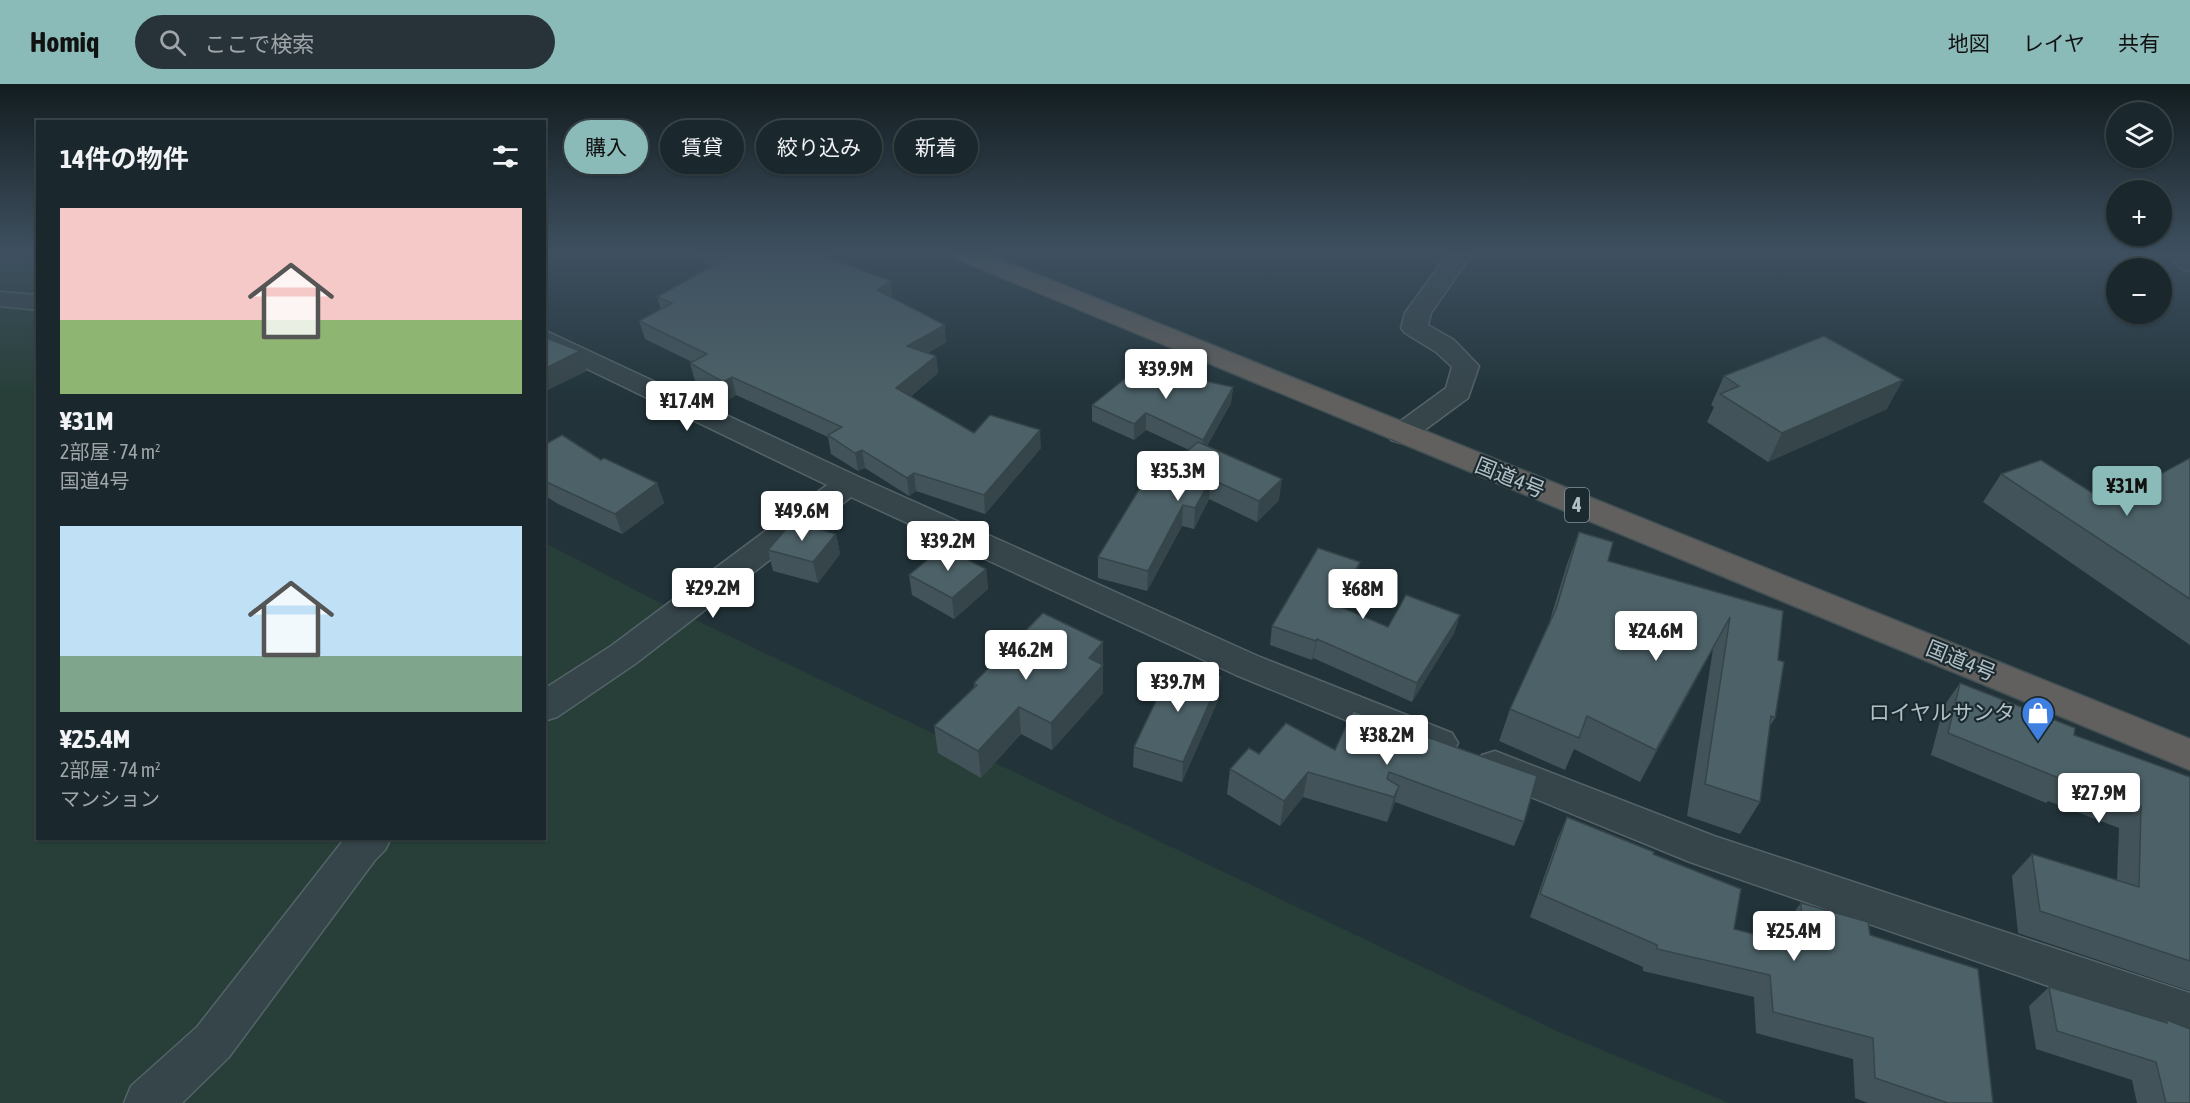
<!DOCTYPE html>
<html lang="ja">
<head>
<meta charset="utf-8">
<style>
  :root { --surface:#1a272c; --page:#273338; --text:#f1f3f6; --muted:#9fa5a9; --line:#384448; --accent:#8bbbb9 }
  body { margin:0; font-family:"Asap Condensed","Noto Sans JP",sans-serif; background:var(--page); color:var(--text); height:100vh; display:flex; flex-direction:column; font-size:22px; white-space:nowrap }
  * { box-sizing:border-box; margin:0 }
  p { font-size:20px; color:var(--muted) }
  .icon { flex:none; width:33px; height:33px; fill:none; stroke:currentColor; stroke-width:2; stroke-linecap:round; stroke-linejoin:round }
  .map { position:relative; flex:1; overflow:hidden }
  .panel { position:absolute; left:36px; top:36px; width:510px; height:720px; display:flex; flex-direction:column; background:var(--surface); border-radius:0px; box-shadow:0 2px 4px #0004,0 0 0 2px var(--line) }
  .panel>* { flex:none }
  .top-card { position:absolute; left:564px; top:36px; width:570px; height:54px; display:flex; gap:12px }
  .tools { position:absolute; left:2106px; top:18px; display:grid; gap:12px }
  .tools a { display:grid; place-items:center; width:66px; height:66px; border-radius:50%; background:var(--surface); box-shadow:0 2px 4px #0004,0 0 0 2px var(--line); font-size:30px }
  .price { position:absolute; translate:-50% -51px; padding:0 14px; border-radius:6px; background:#fff; color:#222; font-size:20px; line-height:39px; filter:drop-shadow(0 2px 3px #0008) }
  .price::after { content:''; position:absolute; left:50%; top:36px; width:18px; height:14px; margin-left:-9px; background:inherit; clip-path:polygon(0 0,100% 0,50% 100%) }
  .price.current { background:var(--accent); color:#111 }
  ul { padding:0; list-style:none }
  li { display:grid; align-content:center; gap:12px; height:318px; padding:0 24px }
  li span { display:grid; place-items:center; height:186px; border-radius:0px; color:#555 }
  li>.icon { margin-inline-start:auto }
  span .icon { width:108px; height:108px; fill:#fffc; stroke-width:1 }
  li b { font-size:26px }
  h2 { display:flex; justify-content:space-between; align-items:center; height:72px; padding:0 24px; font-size:26px }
  .chip { padding:0 21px; border-radius:27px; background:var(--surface); box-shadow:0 2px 4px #0004,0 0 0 2px var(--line); font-size:21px; line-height:54px }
  .chip.current { background:var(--accent); color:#111 }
  header { display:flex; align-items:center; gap:36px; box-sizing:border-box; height:84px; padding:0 30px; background:var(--accent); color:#111 }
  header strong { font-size:28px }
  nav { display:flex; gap:33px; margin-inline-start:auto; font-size:21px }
  .search { width:420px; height:54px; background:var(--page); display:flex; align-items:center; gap:15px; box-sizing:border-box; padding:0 21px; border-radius:33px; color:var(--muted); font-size:22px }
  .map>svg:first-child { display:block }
</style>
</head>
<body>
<header>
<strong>Homiq</strong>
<div class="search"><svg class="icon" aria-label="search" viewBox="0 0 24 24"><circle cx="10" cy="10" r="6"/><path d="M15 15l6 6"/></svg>ここで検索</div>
<nav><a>地図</a><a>レイヤ</a><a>共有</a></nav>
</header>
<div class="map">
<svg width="2190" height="1019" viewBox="0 0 2190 1019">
  <rect width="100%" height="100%" fill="#22343a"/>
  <polygon fill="#273f38" points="0,170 37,170 38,754 544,754 545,459 666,522 1559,948 1729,1019 0,1019"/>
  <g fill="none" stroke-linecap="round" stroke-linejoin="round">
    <g stroke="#546368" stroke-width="3">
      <g id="minor">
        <polygon points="1448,170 1472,170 1431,229 1428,241 1454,256 1479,282 1468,314 1411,356 1401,359 1391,356 1387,350 1391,344 1446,304 1452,283 1436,268 1405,249 1401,244 1405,229"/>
        <polygon points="2166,170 2190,170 2190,187 2182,185"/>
        <polygon points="0,208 38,211 38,226 0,222"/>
        <polygon points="544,246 859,393 1260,573 1452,649 1458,659 1452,669 1439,674 1426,669 1236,591 851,413 635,580 557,633 544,637 544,605 611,562 827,401 544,264"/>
        <polygon points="1495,667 1714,752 2190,909 2190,951 1690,778 1482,693 1476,682 1482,671"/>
        <polygon points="345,754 391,754 385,766 375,776 229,973 182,1019 124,1019 131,1002 197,943"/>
      </g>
    </g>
    <g stroke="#415055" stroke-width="3">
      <polygon id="trunk" points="953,170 986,170 2190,655 2190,686 957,175"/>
    </g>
    <use href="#minor" fill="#36454a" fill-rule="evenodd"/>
    <use href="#trunk" fill="#62605e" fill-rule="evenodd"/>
  </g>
  <g fill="#425459">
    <polygon points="696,170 838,170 830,174 893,214 946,258 928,269 936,272 938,289 910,313 974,349 1041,364 985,430 916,407 909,412 865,384 858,387 831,370 828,353 736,311 728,316 695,297 690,279 692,278 645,255 639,237 661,226 657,213 713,182 696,173"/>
    <polygon points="1724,292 1887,325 1768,378 1707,338 1714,323 1711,321"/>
    <polygon points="1198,299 1233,303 1231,319 1207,362 1279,416 1257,438 1209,415 1194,445 1182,442 1147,507 1098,494 1098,473 1143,405 1189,366 1146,346 1134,356 1092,337 1092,321"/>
    <polygon points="544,361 601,376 657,399 664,419 622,450 558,420 544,411"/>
    <polygon points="2190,374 2190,561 1983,418 2001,390 2108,419"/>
    <polygon points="1579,448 1608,477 1783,527 1778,576 1775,634 1770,642 1760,718 1740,750 1687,732 1713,565 1640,698 1574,665 1565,686 1499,657 1510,625 1549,539 1567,480"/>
    <polygon points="836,450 840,470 818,499 773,487 768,466"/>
    <polygon points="1360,478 1356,497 1341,523 1388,543 1460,531 1454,549 1412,618 1313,574 1312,576 1270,561 1272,542"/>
    <polygon points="986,485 988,505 954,535 912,511 909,491"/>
    <polygon points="1103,581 1103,609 1052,666 1021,650 981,694 938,669 934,642 974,603 974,599"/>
    <polygon points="1960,599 2074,651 2190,693 2190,907 2018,849 2012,792 2032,770 2117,796 2119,744 2048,717 2046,719 1931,671 1944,622"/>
    <polygon points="1219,614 1182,698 1133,683 1134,663"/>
    <polygon points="1335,666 1524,738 1514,762 1395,718 1387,738 1303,713 1280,742 1227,710 1230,685 1259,670"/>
    <polygon points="1567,733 1653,770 1734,845 1785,858 1784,842 1801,819 1870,851 1993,1019 1868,1019 1855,1014 1853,975 1756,949 1754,913 1643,887 1643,883 1530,833 1557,756"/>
    <polygon points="2049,903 2164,938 2167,936 2190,1019 2137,1019 2132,996 2036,965 2029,922"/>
  </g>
  <g fill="#364549">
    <polygon points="812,170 838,170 814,184"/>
    <polygon points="891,197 893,214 877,206"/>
    <polygon points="945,241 946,258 909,279 907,262"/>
    <polygon points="580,267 587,287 544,308 544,285"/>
    <polygon points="936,272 938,289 898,322 896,304"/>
    <polygon points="732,293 736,311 728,316 723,298"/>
    <polygon points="1903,296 1887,325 1768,378 1782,349"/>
    <polygon points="1233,303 1231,319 1201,372 1203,356"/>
    <polygon points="1146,329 1146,346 1134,356 1134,340"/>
    <polygon points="1040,346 1041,364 985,430 984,411"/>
    <polygon points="862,366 865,384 858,387 855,369"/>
    <polygon points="914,389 916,407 909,412 907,394"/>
    <polygon points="1211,395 1209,415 1194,445 1195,424"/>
    <polygon points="1282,395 1279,416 1257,438 1259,417"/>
    <polygon points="657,399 664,419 622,450 615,430"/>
    <polygon points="1183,421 1182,442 1147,507 1148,487"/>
    <polygon points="836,450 840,470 818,499 813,478"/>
    <polygon points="1360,478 1356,497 1332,540 1336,521"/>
    <polygon points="986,485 988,505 954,535 952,514"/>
    <polygon points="1460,531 1454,549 1412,618 1417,599"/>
    <polygon points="1730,533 1713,565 1640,698 1656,666"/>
    <polygon points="1317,555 1313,574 1312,576 1316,557"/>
    <polygon points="1103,558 1103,609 1052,666 1051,639 1089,574"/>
    <polygon points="1221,593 1219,614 1182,698 1183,678"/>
    <polygon points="1019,623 1021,650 981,694 978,667"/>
    <polygon points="1308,688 1303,713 1280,742 1284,717"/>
    <polygon points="1399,702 1392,727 1387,738 1394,713"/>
  </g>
  <g fill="#4d6268" stroke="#364549" stroke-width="1.5">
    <polygon points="719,170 819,170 891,197 877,206 945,241 907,262 936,272 896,304 974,349 990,331 1040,346 984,411 914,389 907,394 862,366 855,369 828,351 842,343 732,293 723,298 690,279 707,270 639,237 672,219 657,213 727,174"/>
    <polygon points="1824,252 1903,296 1782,349 1720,310 1739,302 1724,292"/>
    <polygon points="544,253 580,267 544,285"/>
    <polygon points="1146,278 1198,299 1200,296 1233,303 1203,356 1146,329 1134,340 1092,321"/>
    <polygon points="562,351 601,376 604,374 657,399 615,430 549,399 544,396 544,361"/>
    <polygon points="1198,358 1282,395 1259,417 1211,395 1195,424 1183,421 1148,487 1098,473 1140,404 1143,405"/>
    <polygon points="2190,374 2190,515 2001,390 2041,376 2108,419"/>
    <polygon points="792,438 836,450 813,478 768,466"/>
    <polygon points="1579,448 1613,458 1608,477 1783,527 1778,576 1784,578 1775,634 1771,632 1760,718 1705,700 1730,533 1656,666 1587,632 1579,654 1510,625 1556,525"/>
    <polygon points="943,463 986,485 952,514 909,491"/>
    <polygon points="1318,464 1360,478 1336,521 1388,543 1406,511 1460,531 1417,599 1317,555 1316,557 1272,542"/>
    <polygon points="1043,529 1103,558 1089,574 1103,581 1051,639 1019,623 978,667 934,642 977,601 974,599"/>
    <polygon points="1174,579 1221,593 1183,678 1134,663"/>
    <polygon points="1960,599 2075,644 2074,651 2190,693 2190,877 2040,827 2032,770 2139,803 2141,722 2067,693 2066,697 1948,649"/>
    <polygon points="1353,627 1537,692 1524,738 1389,688 1387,695 1399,702 1394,713 1308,688 1284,717 1230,685 1249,664 1259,670 1286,639 1335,666"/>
    <polygon points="1567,733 1654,768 1653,770 1741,805 1734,845 1803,863 1801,819 1868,838 1870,851 1978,885 1993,1019 1948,1019 1875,994 1873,954 1773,928 1770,891 1657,865 1657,861 1540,810"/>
    <polygon points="2049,903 2167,939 2167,936 2190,945 2190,1019 2166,1019 2156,978 2057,947"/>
  </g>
  <linearGradient id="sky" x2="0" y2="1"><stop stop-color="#131d20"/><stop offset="0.54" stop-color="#3e5060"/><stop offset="1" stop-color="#3e5060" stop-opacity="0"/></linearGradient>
  <rect width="2190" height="313" fill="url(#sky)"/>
  <defs>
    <g id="shop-pin" transform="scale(1.725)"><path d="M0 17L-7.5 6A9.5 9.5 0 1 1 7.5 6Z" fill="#3f7fe0" stroke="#1b2a2f"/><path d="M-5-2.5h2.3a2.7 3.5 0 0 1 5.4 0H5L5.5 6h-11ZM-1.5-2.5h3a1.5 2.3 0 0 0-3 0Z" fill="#fff"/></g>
  </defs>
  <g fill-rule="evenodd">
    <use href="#shop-pin" x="2038" y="629"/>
  </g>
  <g text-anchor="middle" stroke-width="4.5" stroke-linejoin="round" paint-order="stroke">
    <rect fill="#1b2a2f" stroke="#849399" stroke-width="1.5" x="1565" y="404" width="24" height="34" rx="4.5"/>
    <g font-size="20" font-weight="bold" fill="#b1c0c6">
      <text x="1577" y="428">4</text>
    </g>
    <g font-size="21" fill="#b1c0c6" stroke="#1b2a2f">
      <text transform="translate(1510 394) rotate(22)" y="7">国道4号</text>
      <text transform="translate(1961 577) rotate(22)" y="7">国道4号</text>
    </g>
    <g font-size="21" fill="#b1c0c6" stroke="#1b2a2f" text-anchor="end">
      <text x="2015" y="636">ロイヤルサンタ</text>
    </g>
  </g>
</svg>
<div class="tools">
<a><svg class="icon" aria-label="layers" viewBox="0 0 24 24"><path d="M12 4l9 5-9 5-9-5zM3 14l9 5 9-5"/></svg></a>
<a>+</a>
<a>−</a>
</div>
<b class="price" style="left:1166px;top:316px">¥39.9M</b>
<b class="price" style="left:687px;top:348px">¥17.4M</b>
<b class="price" style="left:1178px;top:418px">¥35.3M</b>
<b class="price current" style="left:2127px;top:433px">¥31M</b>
<b class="price" style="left:802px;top:458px">¥49.6M</b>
<b class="price" style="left:948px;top:488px">¥39.2M</b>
<b class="price" style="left:713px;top:535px">¥29.2M</b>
<b class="price" style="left:1363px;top:536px">¥68M</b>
<b class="price" style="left:1656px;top:578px">¥24.6M</b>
<b class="price" style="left:1026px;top:597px">¥46.2M</b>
<b class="price" style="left:1178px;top:629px">¥39.7M</b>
<b class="price" style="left:1387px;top:682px">¥38.2M</b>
<b class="price" style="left:2099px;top:740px">¥27.9M</b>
<b class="price" style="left:1794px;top:878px">¥25.4M</b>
<div class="top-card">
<a class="chip current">購入</a>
<a class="chip">賃貸</a>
<a class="chip">絞り込み</a>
<a class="chip">新着</a>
</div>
<section class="panel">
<h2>14件の物件<svg class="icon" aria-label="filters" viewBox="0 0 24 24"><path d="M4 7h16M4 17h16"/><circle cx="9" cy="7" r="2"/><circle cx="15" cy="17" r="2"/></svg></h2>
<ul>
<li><span style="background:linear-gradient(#f6c9c9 60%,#8fb573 0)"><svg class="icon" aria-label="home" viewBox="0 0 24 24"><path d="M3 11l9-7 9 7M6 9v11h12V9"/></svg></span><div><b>¥31M</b><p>2部屋 · 74 m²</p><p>国道4号</p></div></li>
<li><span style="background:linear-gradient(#bfe0f5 70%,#7fa58c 0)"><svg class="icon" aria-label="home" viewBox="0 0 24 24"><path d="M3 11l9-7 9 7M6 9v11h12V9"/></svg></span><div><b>¥25.4M</b><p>2部屋 · 74 m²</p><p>マンション</p></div></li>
</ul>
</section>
</div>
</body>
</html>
